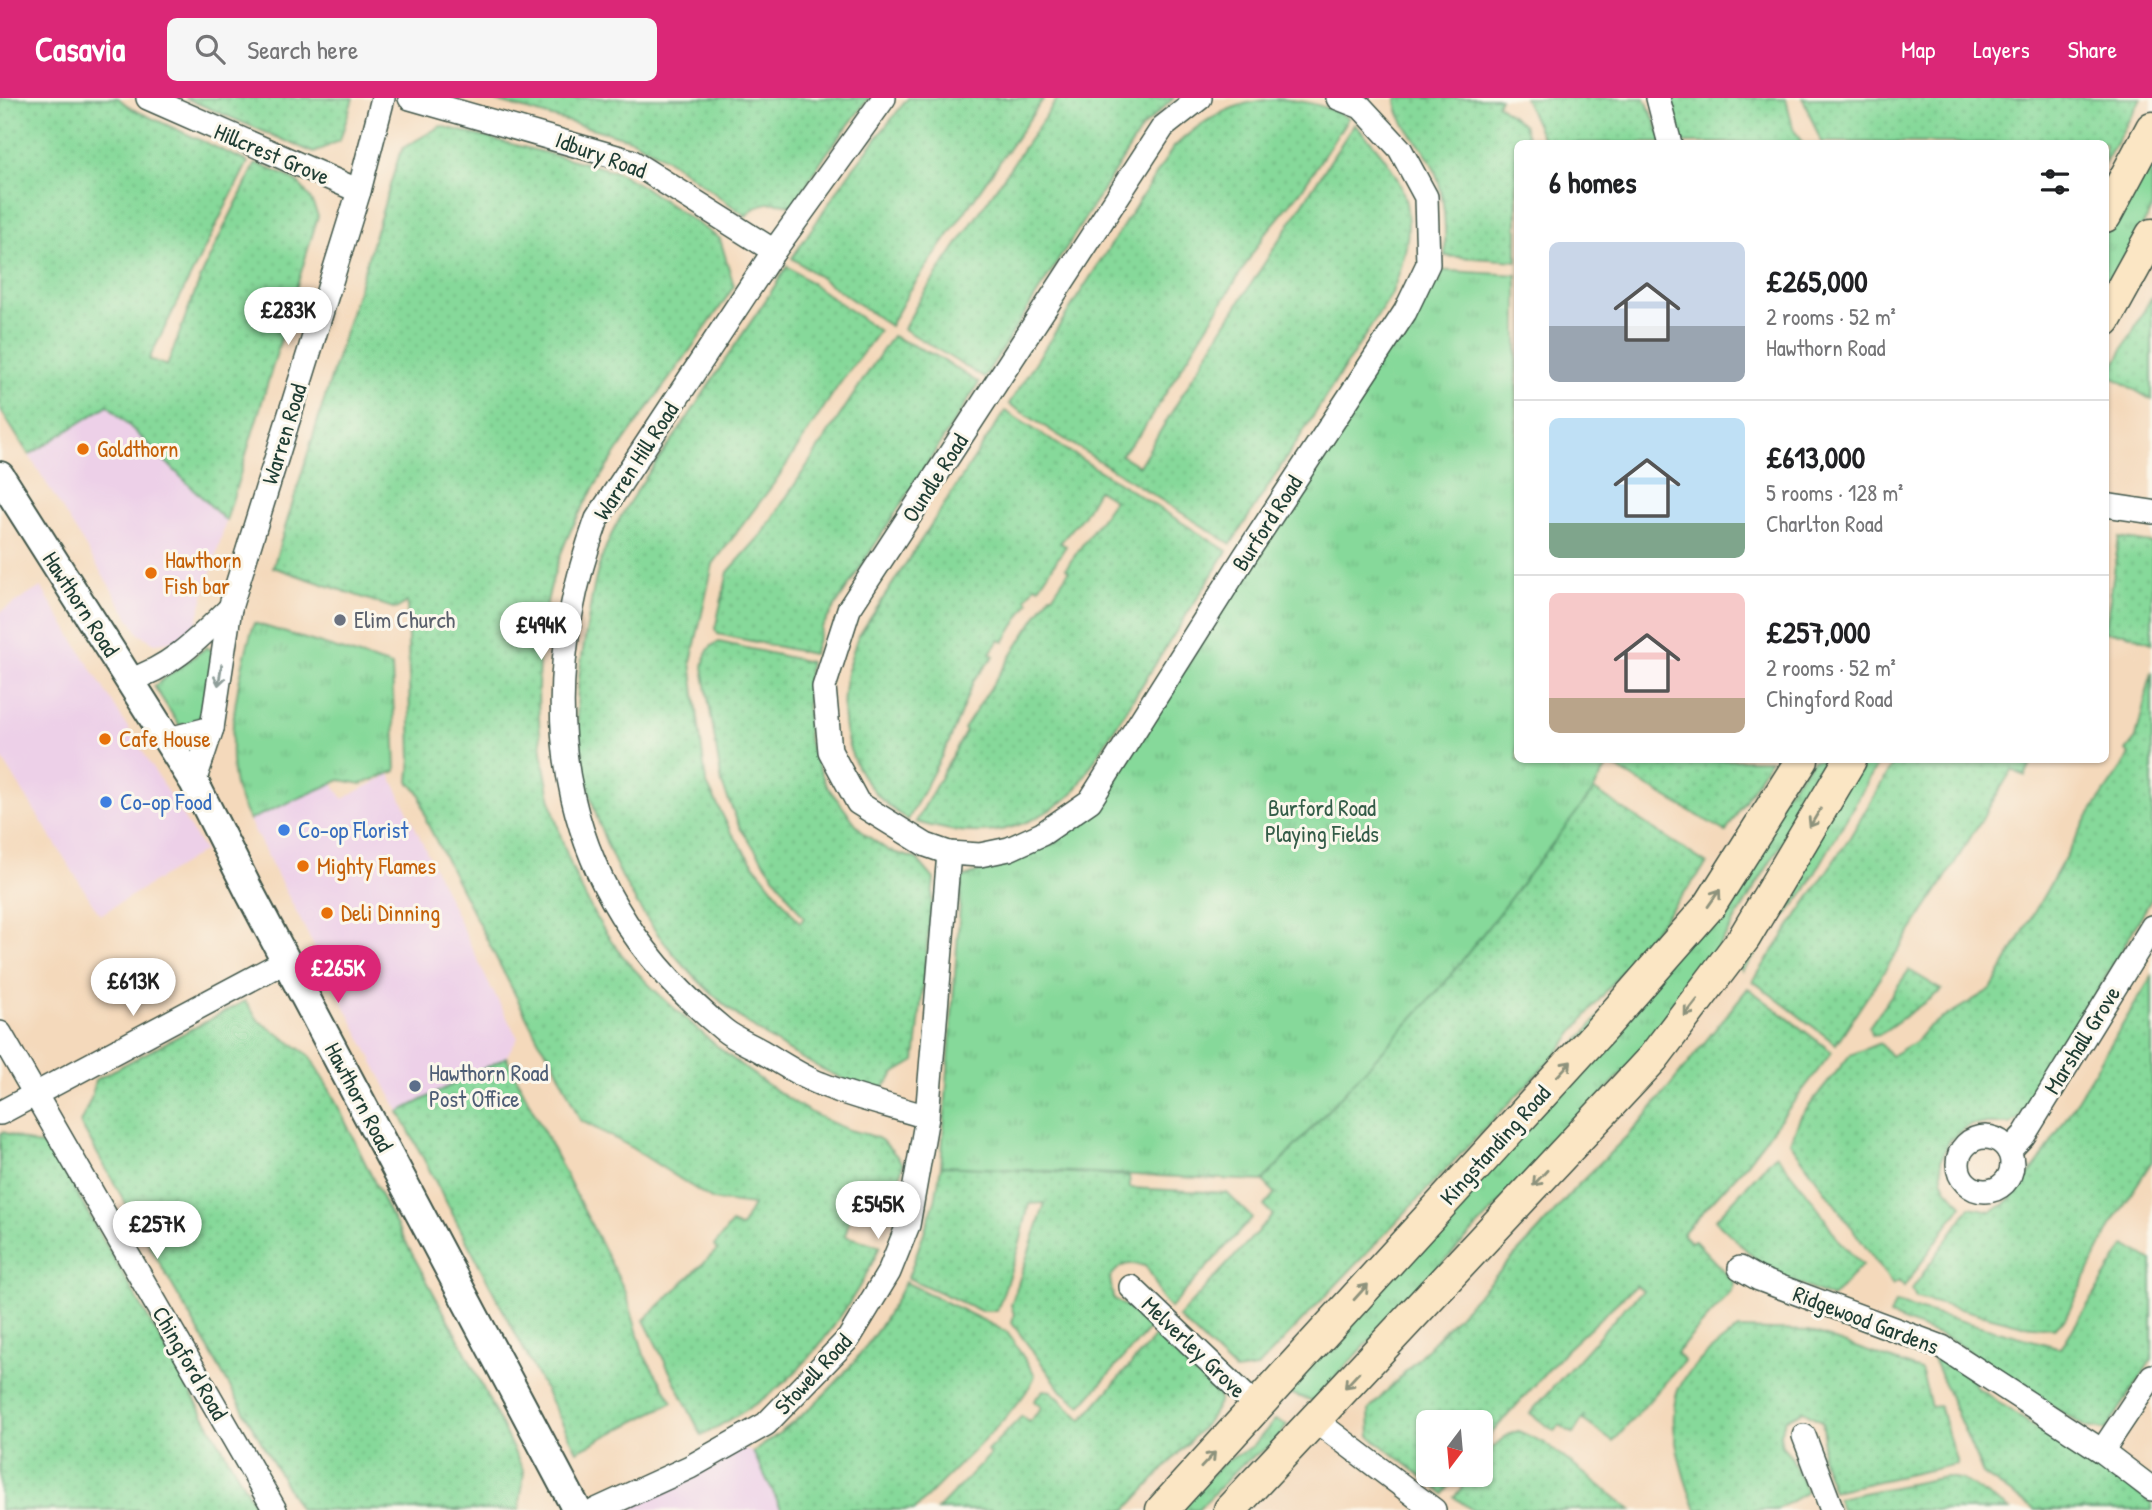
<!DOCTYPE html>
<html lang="en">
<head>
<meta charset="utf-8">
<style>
  :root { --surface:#fff; --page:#f6f6f6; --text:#202124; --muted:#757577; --line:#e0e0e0; --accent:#db2777 }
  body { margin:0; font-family:"Patrick Hand",sans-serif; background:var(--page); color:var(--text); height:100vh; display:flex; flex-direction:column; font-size:26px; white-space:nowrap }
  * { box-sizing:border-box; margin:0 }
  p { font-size:23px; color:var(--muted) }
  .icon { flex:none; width:38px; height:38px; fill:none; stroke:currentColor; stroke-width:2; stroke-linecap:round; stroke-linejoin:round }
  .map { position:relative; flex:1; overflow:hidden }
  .sheet { position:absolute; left:1514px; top:42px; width:595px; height:623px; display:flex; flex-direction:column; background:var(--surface); border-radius:10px; box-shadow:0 2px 5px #0004 }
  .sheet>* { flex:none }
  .needle { width:46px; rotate:196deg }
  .buttons { position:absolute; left:1416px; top:1312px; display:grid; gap:14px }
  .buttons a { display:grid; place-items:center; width:77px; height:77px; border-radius:10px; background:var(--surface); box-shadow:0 2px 5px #0004; font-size:35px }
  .price { position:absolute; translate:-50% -60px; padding:0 16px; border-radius:24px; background:#fff; color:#222; font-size:23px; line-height:46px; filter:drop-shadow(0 2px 4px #0008) }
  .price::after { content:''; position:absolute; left:50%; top:42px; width:21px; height:16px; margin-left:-10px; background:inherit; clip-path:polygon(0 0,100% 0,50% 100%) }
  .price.selected { background:var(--accent); color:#fff }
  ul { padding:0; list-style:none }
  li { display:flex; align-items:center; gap:21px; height:175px; padding:0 35px }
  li+li { border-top:2px solid var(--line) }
  li span { display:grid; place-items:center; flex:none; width:196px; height:140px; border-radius:10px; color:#555 }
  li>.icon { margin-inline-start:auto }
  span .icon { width:84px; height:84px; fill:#fffc; stroke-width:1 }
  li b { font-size:30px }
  h2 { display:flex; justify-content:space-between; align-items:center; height:84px; padding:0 35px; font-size:30px }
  header { display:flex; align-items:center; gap:42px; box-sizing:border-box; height:98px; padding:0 35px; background:var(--accent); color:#fff }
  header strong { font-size:33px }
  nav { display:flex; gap:38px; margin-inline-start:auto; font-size:24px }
  .search { width:490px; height:63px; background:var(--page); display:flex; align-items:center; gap:18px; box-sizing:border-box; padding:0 24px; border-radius:10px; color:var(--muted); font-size:26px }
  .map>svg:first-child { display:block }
</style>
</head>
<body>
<header>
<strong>Casavia</strong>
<div class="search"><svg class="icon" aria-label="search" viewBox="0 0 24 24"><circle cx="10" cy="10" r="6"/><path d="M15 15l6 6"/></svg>Search here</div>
<nav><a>Map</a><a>Layers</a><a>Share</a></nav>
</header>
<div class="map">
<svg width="2152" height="1412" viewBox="0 0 2152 1412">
  <defs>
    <pattern id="grass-tufts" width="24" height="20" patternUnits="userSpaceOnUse" patternTransform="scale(1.75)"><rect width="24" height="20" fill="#86d99a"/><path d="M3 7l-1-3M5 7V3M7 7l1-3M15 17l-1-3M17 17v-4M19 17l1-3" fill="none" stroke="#73bb85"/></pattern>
    <pattern id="garden-dots" width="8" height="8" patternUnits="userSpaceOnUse" patternTransform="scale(1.75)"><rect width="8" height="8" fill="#86d99a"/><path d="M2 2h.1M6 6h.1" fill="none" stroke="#73bb85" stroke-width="1.8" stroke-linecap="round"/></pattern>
  </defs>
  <rect width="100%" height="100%" fill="#fbf7ec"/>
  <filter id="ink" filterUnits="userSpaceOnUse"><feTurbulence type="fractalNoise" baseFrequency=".0143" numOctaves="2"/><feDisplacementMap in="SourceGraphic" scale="14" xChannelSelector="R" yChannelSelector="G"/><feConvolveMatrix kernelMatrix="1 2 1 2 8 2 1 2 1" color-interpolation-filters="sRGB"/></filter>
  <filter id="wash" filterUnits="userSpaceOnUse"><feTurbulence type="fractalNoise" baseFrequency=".00686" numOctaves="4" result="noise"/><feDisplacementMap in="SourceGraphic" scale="28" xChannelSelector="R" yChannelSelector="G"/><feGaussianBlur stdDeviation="1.57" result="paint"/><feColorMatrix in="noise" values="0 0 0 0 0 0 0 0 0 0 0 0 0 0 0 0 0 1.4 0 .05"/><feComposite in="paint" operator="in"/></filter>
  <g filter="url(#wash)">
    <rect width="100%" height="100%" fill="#f4d9bb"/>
    <g fill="#edd0e8">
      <polygon points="107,307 226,423 194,532 179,542 155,545 139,536 29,357"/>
      <polygon points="41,489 204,753 100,817 0,657 0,514"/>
      <polygon points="390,676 488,884 518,940 506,959 399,1014 249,722 331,682 343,701"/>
      <polygon points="738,1350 753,1354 782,1412 632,1412 635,1407"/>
    </g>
    <g fill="url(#grass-tufts)" stroke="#528b67" stroke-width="2">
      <polygon points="2152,54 2152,111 2105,194 2105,137"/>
      <polygon points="1433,172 1517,177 1517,662 1611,662 1587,703 1436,897 1263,1083 941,1068 962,780 1053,746 1099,709"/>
      <path d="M254 525 392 568 396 673 362 686 340 682 249 722C244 711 237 699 235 687 225 640 240 570 254 525Z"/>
      <path d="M207 549 213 554C212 569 207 607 200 620 195 627 187 627 179 627L154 588Z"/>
      <polygon points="1813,662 1832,662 1714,857 1641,955 1313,1303 1291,1296 1291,1288"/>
      <polygon points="1858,662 1880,662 1805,793 1742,873 1737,868"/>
      <polygon points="1275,1322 1287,1327 1276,1344 1241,1367 1198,1412 1175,1412 1223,1365 1253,1348"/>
    </g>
    <g fill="url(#garden-dots)" stroke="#528b67" stroke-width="2">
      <path d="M0 0H118L132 11 248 64 149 261 167 268C179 238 189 207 202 177 218 139 239 102 256 65 292 81 303 79 318 118L226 423 108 307 29 357 0 311Z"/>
      <polygon points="185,0 353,0 340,42 314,55"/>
      <path d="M485 0H869L821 63 794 108C776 103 759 102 746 118L670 63 633 42Z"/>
      <polygon points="908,0 1044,0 909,194 890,228 792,160 848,77"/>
      <polygon points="1058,0 1174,0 1142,30 984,280 904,231 920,201"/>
      <path d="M1396 0H1500L1497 6 1524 27 1530 45 1517 46V163L1445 158C1446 129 1445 92 1432 66 1421 44 1396 25 1396 0Z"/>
      <polygon points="1524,0 1645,0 1664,45 1545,45"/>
      <polygon points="1671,0 1786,0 1793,30 1802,45 1682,45"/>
      <polygon points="1803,0 2141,0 2105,65 2105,46 1821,44"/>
      <path d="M1274 1C1301 2 1324 6 1348 20L1300 94 1264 137 1141 335 1121 357 1139 368 1224 228 1354 26C1413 82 1421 123 1391 197L1231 446 1009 306 1173 50C1203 21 1233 4 1274 1Z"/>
      <path d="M441 28 593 67 619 75 642 88 720 141 734 188C684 267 621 337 577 420 513 540 532 720 604 832 632 876 673 909 711 943 738 966 769 989 800 1008 815 1018 833 1025 849 1032 859 1035 873 1036 881 1042 888 1048 897 1058 903 1066L890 1122 853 1109 845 1138 880 1148C859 1196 814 1264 771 1295 749 1312 725 1324 702 1338L644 1222 717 1152 714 1148 731 1126 741 1130 753 1107 713 1102 624 1045 580 1022 554 964 539 943 427 725 420 696 409 684 411 661 407 504 396 511 273 469 399 58 403 50Z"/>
      <path d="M787 168 879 233 838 288 775 384 713 466 691 564 706 684 730 732 749 760 800 825 804 820 740 730 722 686 703 569C705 558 707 548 719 544L810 564 807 582 808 642 826 687 863 735 889 753 917 761 934 781 915 963 895 975 883 990H864C706 926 593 798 578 624 575 595 581 563 586 535 590 510 593 485 601 462 617 415 651 372 680 331 700 302 718 272 738 243 755 218 772 194 787 168Z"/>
      <polygon points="2152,198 2152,302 2109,277"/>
      <polygon points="892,238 936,258 979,285 822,529 813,556 718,536 715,531 728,474 763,435"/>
      <path d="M1005 313 1227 453 1073 696C1020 737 980 743 916 724L966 633 964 631 1050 497H1053L1069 473 1066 470 1114 402 1098 392 1083 418 1060 445 1066 448 1039 489 1036 487 1026 501 1029 504 1004 544 999 542 990 555 994 558 974 582 949 644 908 722C840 679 830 610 858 539Z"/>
      <polygon points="2119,440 2152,445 2152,545 2125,535 2105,534"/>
      <polygon points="2152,573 2152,800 2046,981 2018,1021 2010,1026 1971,1026 1949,1043 1941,1062 1942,1080 1946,1090 1962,1107 1904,1189 1899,1183 1893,1187 1790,1044 1801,1018 1850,957 1880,945 1891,958 1916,943 1928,929 1991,891 2089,717 2130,657 2126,653 2136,640"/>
      <polygon points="1619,662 1770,662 1726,734 1614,669"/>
      <polygon points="1895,662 2033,663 2025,678 2012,672 1938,792 1836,946 1753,883 1850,739"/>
      <polygon points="1594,692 1707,766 1557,955 1257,1270 1235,1273 1178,1219 1273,1117 1264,1108 1275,1095 1263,1083 1443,887"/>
      <polygon points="1909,872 1942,892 1880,936 1872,937 1869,929"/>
      <polygon points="2152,878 2152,1063 2112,1126 2065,1221 2054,1230 2023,1227 1916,1200 1912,1191 1970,1109 1991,1113 2004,1107 2013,1098 2043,1058"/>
      <polygon points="1748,890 1832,954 1743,1070 1682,1136 1690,1144 1694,1142 1735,1185 1731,1194 1676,1255 1684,1263 1613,1344 1583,1322 1585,1317 1573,1336 1560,1327 1554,1333 1530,1315 1626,1208 1643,1193 1636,1187 1567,1251 1481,1347 1480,1325 1428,1325 1428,1377 1456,1377 1444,1396 1370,1338 1369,1312 1540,1131 1574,1091 1641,1024"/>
      <polygon points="245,903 259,923 309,957 332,996 386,1108 463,1249 524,1374 519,1412 300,1412 80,1025 91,1001 95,982"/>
      <polygon points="506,959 626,1195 644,1257 673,1304 577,1353 399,1014"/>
      <polygon points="3,1034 34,1046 49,1047 258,1412 0,1412 0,1036"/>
      <polygon points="1776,1056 1814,1104 1839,1143 1862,1167 1832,1200 1768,1173 1715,1122"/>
      <path d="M941 1068 1129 1078 1130 1090 1227 1095 1252 1120 1170 1210C1154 1196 1158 1181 1145 1168 1129 1164 1120 1165 1110 1180L1113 1200C1129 1214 1139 1209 1156 1223L1081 1308 1062 1293 1012 1225 1014 1216 1011 1207 1045 1105 1029 1106 1020 1145 997 1213H981L908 1180 935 1103Z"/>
      <polygon points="2125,1147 2152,1163 2152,1261 2106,1332 2085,1329 1951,1242 1890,1218 1895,1205 2061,1250"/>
      <path d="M905 1184 1007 1234 1035 1277C1026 1308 941 1382 915 1412H782L753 1354C818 1311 871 1254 905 1184Z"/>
      <polygon points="1163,1230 1219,1282 1219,1305 1209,1322 1126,1412 937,1412 990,1357 987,1353 1022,1318 1029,1324 1042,1310 1034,1303 1043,1292 1051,1293 1082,1322"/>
      <path d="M1738 1231 1809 1233 1921 1272 1931 1309 1940 1308 1957 1366 1833 1393 1821 1359 1824 1335 1822 1324 1803 1313 1786 1321 1780 1335 1782 1348 1791 1358 1807 1394 1776 1412H1696C1683 1380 1662 1315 1682 1284 1696 1263 1718 1246 1738 1231Z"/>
      <polygon points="1932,1258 1973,1281 1976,1289 2076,1357 2128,1387 2152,1406 2152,1412 2035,1412 1983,1376"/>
      <path d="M1518 1333 1545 1345 1631 1412H1472L1454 1399 1472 1377H1480C1480 1358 1501 1338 1518 1333Z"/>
      <polygon points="1945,1379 1961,1381 2010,1412 1841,1412 1837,1400"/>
    </g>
  </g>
  <g filter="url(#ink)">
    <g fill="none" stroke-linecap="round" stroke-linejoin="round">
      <g stroke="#3f5448" stroke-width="26">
        <g id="minor">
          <polyline points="148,0 359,93"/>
          <polyline points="410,0 631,63 774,153"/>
          <path d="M884 0 774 153 597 421C527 615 560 798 724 932 735 941 749 946 761 953 780 964 800 978 821 986 855 1000 892 1008 927 1019"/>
          <polyline points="1200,0 1163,29 849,511 824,589 830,653 858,705 926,747 949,755 980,757 1009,751 1042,736 1090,703 1245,458 1405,214 1428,166 1426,99 1400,51 1361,9 1338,0"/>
          <polyline points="1658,0 1670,46"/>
          <polyline points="2105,407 2152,414"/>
          <path d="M129 582C171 570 200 539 230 510"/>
          <polyline points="169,641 212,630"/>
          <polyline points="194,684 212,630 230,510 359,93 383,0"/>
          <polyline points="0,935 275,1412"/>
          <polyline points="0,1015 287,862"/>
          <circle cx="1985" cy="1066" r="27"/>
          <polyline points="2009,1053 2024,1037 2152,829"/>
          <polyline points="1740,1170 1759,1181 1942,1249 2102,1353 2152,1391"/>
          <polyline points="1131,1189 1257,1309"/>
          <polyline points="1315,1322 1434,1412"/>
          <polyline points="1804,1338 1832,1412"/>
          <polyline points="2102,1353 2152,1278"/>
          <polyline points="596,1412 690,1369 766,1326 849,1240 889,1174 908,1127 927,1019 949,755"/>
        </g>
      </g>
      <g stroke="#3f5448" stroke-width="32">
        <polyline id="tertiary" points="0,378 194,684 249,793 577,1412"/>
      </g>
      <g stroke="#3f5448" stroke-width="35">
        <g id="secondary">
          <polyline points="2105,118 2152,30"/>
          <polyline points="2105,222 2152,137"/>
          <polyline points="1162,1412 1604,928 1710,807 1802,662"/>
          <polyline points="1230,1412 1653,960 1744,840 1850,662"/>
        </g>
      </g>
      <use href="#minor" stroke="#fff" stroke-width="23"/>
      <use href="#tertiary" stroke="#fff" stroke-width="28"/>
      <use href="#secondary" stroke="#fbe6c4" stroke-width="32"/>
    </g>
    <defs><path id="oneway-shaft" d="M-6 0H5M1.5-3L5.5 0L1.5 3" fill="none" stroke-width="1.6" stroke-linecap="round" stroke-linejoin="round" transform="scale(1.75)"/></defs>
    <use stroke="#8f9e9a" href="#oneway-shaft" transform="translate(220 577) rotate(99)"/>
    <g stroke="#8d927c">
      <use href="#oneway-shaft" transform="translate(1815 720) rotate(121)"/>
      <use href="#oneway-shaft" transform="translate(1714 800) rotate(-55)"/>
      <use href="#oneway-shaft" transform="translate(1691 910) rotate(128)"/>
      <use href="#oneway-shaft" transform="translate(1564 971) rotate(-47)"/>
      <use href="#oneway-shaft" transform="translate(1540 1080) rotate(133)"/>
      <use href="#oneway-shaft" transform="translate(1361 1194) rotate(-48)"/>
      <use href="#oneway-shaft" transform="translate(1352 1282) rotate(133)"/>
      <use href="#oneway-shaft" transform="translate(1208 1362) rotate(-47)"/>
    </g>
  </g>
  <g fill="#e8710a" stroke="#fbf7ec" stroke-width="2.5">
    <circle cx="83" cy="351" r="7"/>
    <circle cx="151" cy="475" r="7"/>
    <circle cx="105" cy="641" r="7"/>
    <circle cx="303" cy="768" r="7"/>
    <circle cx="327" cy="815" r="7"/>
  </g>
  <circle fill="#6b7280" stroke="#fbf7ec" stroke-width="2.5" cx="340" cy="522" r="7"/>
  <g fill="#3f7fe0" stroke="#fbf7ec" stroke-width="2.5">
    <circle cx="106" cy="704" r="7"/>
    <circle cx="284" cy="732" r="7"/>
  </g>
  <circle fill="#5c6f8a" stroke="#fbf7ec" stroke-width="2.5" cx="415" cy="988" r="7"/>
  <g text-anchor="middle" stroke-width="6" stroke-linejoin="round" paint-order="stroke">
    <g font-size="23" fill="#1f3d34" stroke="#fbf7ec">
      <text transform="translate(272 56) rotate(23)" y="8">Hillcrest Grove</text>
      <text transform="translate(601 57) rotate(20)" y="8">Idbury Road</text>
      <text transform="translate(284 336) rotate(-73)" y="8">Warren Road</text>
      <text transform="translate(636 363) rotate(-57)" y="8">Warren Hill Road</text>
      <text transform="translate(935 380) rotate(-57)" y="8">Oundle Road</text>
      <text transform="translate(1267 425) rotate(-57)" y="8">Burford Road</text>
      <text transform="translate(81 506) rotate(57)" y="8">Hawthorn Road</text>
      <text transform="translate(2082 942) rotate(-58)" y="8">Marshall Grove</text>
      <text transform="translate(359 999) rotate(62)" y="8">Hawthorn Road</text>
      <text transform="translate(1495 1047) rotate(-48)" y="8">Kingstanding Road</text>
      <text transform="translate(1866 1222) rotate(21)" y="8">Ridgewood Gardens</text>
      <text transform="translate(1194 1249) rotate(44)" y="8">Melverley Grove</text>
      <text transform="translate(190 1265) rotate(60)" y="8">Chingford Road</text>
      <text transform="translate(813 1276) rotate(-47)" y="8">Stowell Road</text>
    </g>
    <g font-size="23" fill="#c56008" stroke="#fbf7ec" text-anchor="start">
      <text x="97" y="359">Goldthorn</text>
      <text x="165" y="470">Hawthorn<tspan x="165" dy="26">Fish bar</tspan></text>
      <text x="119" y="649">Cafe House</text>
      <text x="317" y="776">Mighty Flames</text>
      <text x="341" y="823">Deli Dinning</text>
    </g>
    <g font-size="23" fill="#5b616d" stroke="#fbf7ec" text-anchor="start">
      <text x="354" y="530">Elim Church</text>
    </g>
    <g font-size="23" fill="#366cbe" stroke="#fbf7ec" text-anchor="start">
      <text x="120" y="712">Co-op Food</text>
      <text x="298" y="740">Co-op Florist</text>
    </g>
    <g font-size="23" fill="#345c48" stroke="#fbf7ec">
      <text x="1322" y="718">Burford Road<tspan x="1322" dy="26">Playing Fields</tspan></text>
    </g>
    <g font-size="23" fill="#4e5e75" stroke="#fbf7ec" text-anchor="start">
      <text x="429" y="983">Hawthorn Road<tspan x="429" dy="26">Post Office</tspan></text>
    </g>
  </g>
</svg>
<div class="buttons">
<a><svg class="needle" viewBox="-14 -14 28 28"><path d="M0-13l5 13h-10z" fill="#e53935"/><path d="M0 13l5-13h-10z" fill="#757577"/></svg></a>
</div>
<b class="price" style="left:288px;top:249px">£283K</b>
<b class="price" style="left:541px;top:564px">£494K</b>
<b class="price selected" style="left:338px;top:907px">£265K</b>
<b class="price" style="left:133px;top:920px">£613K</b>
<b class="price" style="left:878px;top:1143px">£545K</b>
<b class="price" style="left:157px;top:1163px">£257K</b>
<section class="sheet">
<h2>6 homes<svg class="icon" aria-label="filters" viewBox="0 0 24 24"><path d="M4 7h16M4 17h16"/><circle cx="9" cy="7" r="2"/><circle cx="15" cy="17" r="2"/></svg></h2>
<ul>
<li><span style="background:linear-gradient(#c9d6e8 60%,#9aa5b1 0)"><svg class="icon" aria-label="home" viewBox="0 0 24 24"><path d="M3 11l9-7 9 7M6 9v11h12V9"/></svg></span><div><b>£265,000</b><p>2 rooms · 52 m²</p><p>Hawthorn Road</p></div></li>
<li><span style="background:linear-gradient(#bfe0f5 75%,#7fa58c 0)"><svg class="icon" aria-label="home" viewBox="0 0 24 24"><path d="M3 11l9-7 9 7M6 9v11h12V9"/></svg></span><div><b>£613,000</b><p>5 rooms · 128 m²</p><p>Charlton Road</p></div></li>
<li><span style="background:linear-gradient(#f6c9c9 75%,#b9a48a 0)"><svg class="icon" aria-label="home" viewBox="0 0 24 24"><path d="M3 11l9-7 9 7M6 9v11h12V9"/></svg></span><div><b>£257,000</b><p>2 rooms · 52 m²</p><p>Chingford Road</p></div></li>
</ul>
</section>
</div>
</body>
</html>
